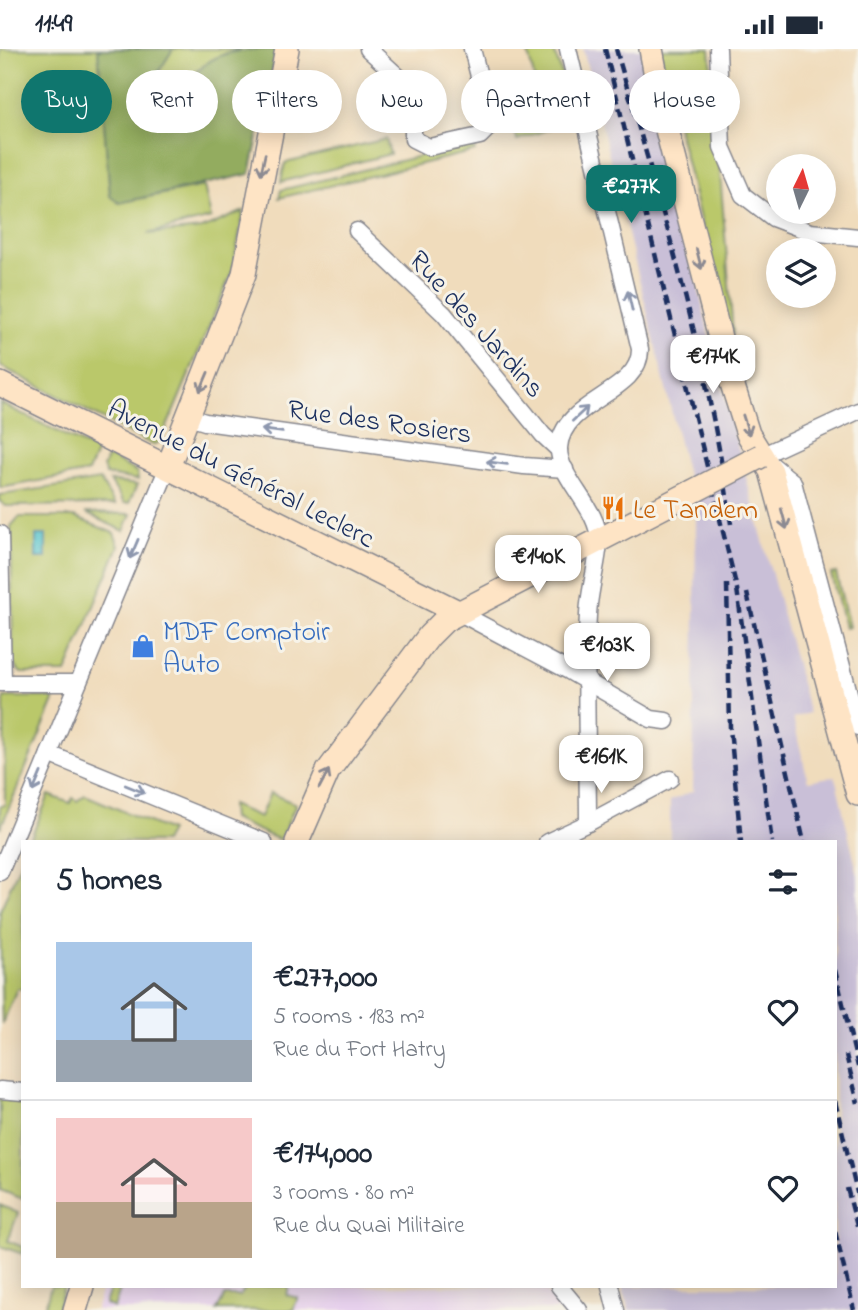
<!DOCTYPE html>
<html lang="en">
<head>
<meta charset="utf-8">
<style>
  :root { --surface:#fff; --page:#f6f6f7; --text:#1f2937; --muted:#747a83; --line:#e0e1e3; --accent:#0f766e }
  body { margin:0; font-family:"Indie Flower",sans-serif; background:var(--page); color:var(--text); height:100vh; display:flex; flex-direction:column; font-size:26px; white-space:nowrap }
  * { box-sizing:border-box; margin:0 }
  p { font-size:23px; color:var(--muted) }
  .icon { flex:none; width:38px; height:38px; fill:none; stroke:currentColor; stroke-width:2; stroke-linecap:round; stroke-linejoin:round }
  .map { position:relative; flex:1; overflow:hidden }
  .drawer { position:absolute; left:21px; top:791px; width:816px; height:448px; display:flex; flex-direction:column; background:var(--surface); border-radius:0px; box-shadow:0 4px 18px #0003 }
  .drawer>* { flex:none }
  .hud { position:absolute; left:21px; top:21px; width:817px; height:63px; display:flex; gap:14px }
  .needle { width:46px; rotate:5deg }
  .tools { position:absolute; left:766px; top:105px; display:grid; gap:14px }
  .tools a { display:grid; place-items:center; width:70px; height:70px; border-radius:50%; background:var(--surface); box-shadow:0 4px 18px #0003; font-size:35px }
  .price { position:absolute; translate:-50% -60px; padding:0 16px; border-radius:14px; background:#fff; color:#222; font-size:23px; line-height:46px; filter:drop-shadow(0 2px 4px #0008) }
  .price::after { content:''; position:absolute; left:50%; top:42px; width:21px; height:16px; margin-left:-10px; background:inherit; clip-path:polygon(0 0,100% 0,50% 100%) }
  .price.on { background:var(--accent); color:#fff }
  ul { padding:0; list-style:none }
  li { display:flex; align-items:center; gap:21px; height:175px; padding:0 35px }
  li+li { border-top:2px solid var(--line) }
  li span { display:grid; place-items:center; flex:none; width:196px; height:140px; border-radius:0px; color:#555 }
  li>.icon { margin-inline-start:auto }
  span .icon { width:84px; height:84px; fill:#fffc; stroke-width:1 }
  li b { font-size:30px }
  h2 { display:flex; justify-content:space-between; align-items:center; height:84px; padding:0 35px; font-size:30px }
  .chip { padding:0 24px; border-radius:32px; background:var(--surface); box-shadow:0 4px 18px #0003; font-size:24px; line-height:63px }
  .chip.on { background:var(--accent); color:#fff }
  .status { display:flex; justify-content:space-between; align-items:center; height:49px; padding:0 35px; background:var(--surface); direction:ltr }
  .status svg { height:19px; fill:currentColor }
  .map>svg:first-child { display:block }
</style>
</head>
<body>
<div class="status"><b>11:49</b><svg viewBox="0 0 49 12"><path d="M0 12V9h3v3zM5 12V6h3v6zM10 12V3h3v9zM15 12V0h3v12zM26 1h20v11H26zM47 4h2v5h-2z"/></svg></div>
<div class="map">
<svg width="858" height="1261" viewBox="0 0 858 1261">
  <rect width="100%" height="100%" fill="#f7f3e8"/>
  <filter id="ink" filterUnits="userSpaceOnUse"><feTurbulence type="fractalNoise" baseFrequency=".0143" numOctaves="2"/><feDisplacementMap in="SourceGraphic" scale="14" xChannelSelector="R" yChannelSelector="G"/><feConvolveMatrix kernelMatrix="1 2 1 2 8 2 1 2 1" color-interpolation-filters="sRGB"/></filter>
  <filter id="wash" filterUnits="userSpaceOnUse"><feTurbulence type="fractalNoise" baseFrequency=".00686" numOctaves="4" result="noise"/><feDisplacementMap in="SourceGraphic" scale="28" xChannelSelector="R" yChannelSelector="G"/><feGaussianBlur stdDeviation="1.57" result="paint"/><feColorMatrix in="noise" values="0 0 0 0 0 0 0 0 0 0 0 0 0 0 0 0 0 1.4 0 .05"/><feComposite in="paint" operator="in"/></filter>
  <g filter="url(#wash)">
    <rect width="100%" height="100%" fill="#f0dcbc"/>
    <polygon fill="#e8d2ee" points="103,1237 542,1237 560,1261 95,1261"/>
    <polygon fill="#c9bfd7" points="583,0 644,0 715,312 809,664 793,669 808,732 835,727 858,827 858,1261 629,1261 622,1237 835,1237 835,793 670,793 670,752 693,742 696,463"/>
    <g fill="#bac86b" stroke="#6a7c64" stroke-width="2">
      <polygon points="0,0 98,0 110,147 119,154 204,137 211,169 147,185 202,180 244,162 232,223 161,392 153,396 0,317"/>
      <path d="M173 0H240C199 10 188 31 164 64L148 40Z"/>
      <path d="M527 0H553C575 65 589 69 517 91L510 59 540 52Z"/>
      <polygon points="659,0 710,0 733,285 728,287"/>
      <polygon points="386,90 390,105 281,133 285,114"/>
      <polygon points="473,94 475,102 279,149 281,141"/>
      <polygon points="0,354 97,402 88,423 0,439"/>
      <polygon points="108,407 137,423 138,431 106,426 103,418"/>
      <polygon points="100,431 115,456 5,457 0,452 0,446"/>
      <polygon points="110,432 137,436 129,454 124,454"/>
      <polygon points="85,464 131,465 124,482"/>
      <polygon points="19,468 74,468 114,484 119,497 66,624 21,624 13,615 11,477"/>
      <polygon points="836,524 849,578 845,579 831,525"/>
      <polygon points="4,648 52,648 54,652 0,780 0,757 5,756"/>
      <polygon points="270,744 296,755 280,791 232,770 231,756 260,768"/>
      <polygon points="49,746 70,754 73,749 77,752 85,746 170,782 164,793 29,793"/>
      <polygon points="23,808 23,940 17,939 2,976 0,862"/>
      <polygon points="0,1050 23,1052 23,1150 0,1141"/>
      <polygon points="0,1156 18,1164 8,1192 23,1198 23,1205 0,1197"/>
      <polygon points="51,1237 64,1237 57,1261 44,1261"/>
      <polygon points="111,1237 121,1237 114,1259 105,1255"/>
      <polygon points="247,1237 289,1237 287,1246 298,1249 293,1261 217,1261 225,1247 240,1247"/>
    </g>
    <path fill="#93ac5f" stroke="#576e5e" stroke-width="2" d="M98 0H173L148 40 164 64C204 11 208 0 277 0L250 125 119 154 110 147Z"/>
    <rect fill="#58c5cd" stroke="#3a7a96" stroke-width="2" x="36" y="486" width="10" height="23"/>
  </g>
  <g filter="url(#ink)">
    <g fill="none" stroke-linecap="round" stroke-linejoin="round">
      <g stroke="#86868d" stroke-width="19">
        <g id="street">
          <polyline points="368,0 403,32 413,48 413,90 429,98 480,87 488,79 490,70 472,0"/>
          <path d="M568 0 640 300C641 345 562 350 559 399 558 429 599 459 599 492 598 513 589 542 588 566 584 635 588 705 588 774"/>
          <polyline points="718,0 722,98 743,146 773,169 810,183 858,188"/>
          <polyline points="357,182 444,265 543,386 559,401"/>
          <polyline points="858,362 761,407 793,433 858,678"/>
          <polyline points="189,368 205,373 524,417 565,420"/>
          <polyline points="0,485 3,634"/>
          <polyline points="458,563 569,622 651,670 666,672"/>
          <polyline points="0,634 78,634"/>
          <polyline points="49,705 264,793"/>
          <polyline points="547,793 588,774 670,730"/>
          <polyline points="0,823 168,418"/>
          <polyline points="0,1041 23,1043"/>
          <polyline points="559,1237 579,1261"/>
          <polyline points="610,1237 616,1261"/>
        </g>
      </g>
      <g stroke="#86868d" stroke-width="26">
        <g id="secondary">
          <polyline points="651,0 664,69 730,328 748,385 771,422 858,745"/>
          <polyline points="0,335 458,563"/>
          <polyline points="168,418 244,225 287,0"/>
          <polyline points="297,793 328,722 429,587 445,571 692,443"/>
          <polyline points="75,1261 82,1237"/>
        </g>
      </g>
      <use href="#street" stroke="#fff" stroke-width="16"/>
      <use href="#secondary" stroke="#fee4c5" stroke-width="23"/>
      <g stroke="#1b2f5e" stroke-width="4.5" stroke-dasharray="10 5" stroke-linecap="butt">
        <polyline points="605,0 737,540 772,793"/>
        <path d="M616 0C661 156 709 313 731 475"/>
        <polyline points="727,535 730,679 741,793"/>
        <polyline points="747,544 804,793"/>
        <polyline points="835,921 858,1018"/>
        <polyline points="846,1006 858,1054"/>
        <polyline points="835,1052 858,1148"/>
        <polyline points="847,1139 858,1181"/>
        <polyline points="835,1182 854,1261"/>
      </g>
      <g stroke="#86868d" stroke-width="26" stroke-linecap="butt">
        <polyline id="secondary-bridge" points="692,443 761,407"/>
      </g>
      <use href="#secondary-bridge" stroke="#fee4c5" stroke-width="23"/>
    </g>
    <defs><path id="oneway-shaft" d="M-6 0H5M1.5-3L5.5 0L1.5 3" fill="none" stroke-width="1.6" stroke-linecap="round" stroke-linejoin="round" transform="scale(1.75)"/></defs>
    <g stroke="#8c8a92">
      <use href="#oneway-shaft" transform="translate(263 115) rotate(102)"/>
      <use href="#oneway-shaft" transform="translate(699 210) rotate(76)"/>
      <use href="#oneway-shaft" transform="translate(204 333) rotate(113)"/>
      <use href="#oneway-shaft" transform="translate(746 376) rotate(72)"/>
      <use href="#oneway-shaft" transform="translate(784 470) rotate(75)"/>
      <use href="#oneway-shaft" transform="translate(324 730) rotate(-62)"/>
    </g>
    <g stroke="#8d97ae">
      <use href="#oneway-shaft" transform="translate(630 252) rotate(-103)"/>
      <use href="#oneway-shaft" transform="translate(580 365) rotate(-43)"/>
      <use href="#oneway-shaft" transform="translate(272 382) rotate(-172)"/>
      <use href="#oneway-shaft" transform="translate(497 414) rotate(-172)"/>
      <use href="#oneway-shaft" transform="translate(134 500) rotate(113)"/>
      <use href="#oneway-shaft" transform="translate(37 733) rotate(113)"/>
      <use href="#oneway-shaft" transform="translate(135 740) rotate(22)"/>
    </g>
  </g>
  <defs>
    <g id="restaurant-bare" transform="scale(1.89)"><path d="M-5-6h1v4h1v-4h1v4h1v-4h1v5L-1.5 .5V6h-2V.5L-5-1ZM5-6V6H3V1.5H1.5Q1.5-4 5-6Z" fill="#e8710a" stroke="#f7f3e8" stroke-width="2.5" paint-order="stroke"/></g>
    <g id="shop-bare" transform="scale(1.89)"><path d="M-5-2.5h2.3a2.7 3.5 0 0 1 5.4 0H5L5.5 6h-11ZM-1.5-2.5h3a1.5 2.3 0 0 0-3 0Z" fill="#3f7fe0" stroke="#f7f3e8" stroke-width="2.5" paint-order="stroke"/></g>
  </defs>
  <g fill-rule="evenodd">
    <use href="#restaurant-bare" x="613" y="459"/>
    <use href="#shop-bare" x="143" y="597"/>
  </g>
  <g text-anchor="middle" stroke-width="6" stroke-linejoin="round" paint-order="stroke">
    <g font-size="28" fill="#1b2f5e" stroke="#f7f3e8">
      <text transform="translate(478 274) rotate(48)" y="10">Rue des Jardins</text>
      <text transform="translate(380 371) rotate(8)" y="10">Rue des Rosiers</text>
      <text transform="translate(242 423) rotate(27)" y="10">Avenue du Général Leclerc</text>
    </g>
    <g font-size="28" fill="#c56008" stroke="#f7f3e8" text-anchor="start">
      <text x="633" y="469">Le Tandem</text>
    </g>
    <g font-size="28" fill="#366cbe" stroke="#f7f3e8" text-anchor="start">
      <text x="163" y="591">MDF Comptoir<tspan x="163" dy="32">Auto</tspan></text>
    </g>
  </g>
</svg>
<div class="tools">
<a><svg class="needle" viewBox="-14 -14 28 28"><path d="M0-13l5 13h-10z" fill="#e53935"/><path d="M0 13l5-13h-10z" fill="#747a83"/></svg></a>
<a><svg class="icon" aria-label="layers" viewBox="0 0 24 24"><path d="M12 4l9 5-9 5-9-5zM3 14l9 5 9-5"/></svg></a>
</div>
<b class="price on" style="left:631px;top:176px">€277K</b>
<b class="price" style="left:713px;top:346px">€174K</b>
<b class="price" style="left:538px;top:546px">€140K</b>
<b class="price" style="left:607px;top:634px">€103K</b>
<b class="price" style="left:601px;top:746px">€161K</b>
<div class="hud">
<a class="chip on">Buy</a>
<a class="chip">Rent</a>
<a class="chip">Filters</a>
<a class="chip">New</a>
<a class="chip">Apartment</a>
<a class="chip">House</a>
</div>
<section class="drawer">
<h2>5 homes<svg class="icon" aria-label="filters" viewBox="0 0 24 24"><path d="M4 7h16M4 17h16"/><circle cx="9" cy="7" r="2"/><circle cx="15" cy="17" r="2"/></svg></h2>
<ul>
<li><span style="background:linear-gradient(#a9c7e8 70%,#9aa5b1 0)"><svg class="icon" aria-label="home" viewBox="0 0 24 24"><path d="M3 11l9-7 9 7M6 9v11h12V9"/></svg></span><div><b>€277,000</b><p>5 rooms · 183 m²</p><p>Rue du Fort Hatry</p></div><svg class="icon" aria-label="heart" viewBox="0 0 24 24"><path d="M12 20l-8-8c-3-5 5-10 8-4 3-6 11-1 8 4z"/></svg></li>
<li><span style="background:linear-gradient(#f6c9c9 60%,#b9a48a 0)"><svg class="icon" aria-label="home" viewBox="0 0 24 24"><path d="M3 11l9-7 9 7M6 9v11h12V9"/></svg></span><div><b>€174,000</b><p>3 rooms · 80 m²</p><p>Rue du Quai Militaire</p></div><svg class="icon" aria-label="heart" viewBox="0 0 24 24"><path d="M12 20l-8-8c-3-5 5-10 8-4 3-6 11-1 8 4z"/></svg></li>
</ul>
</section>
</div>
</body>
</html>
